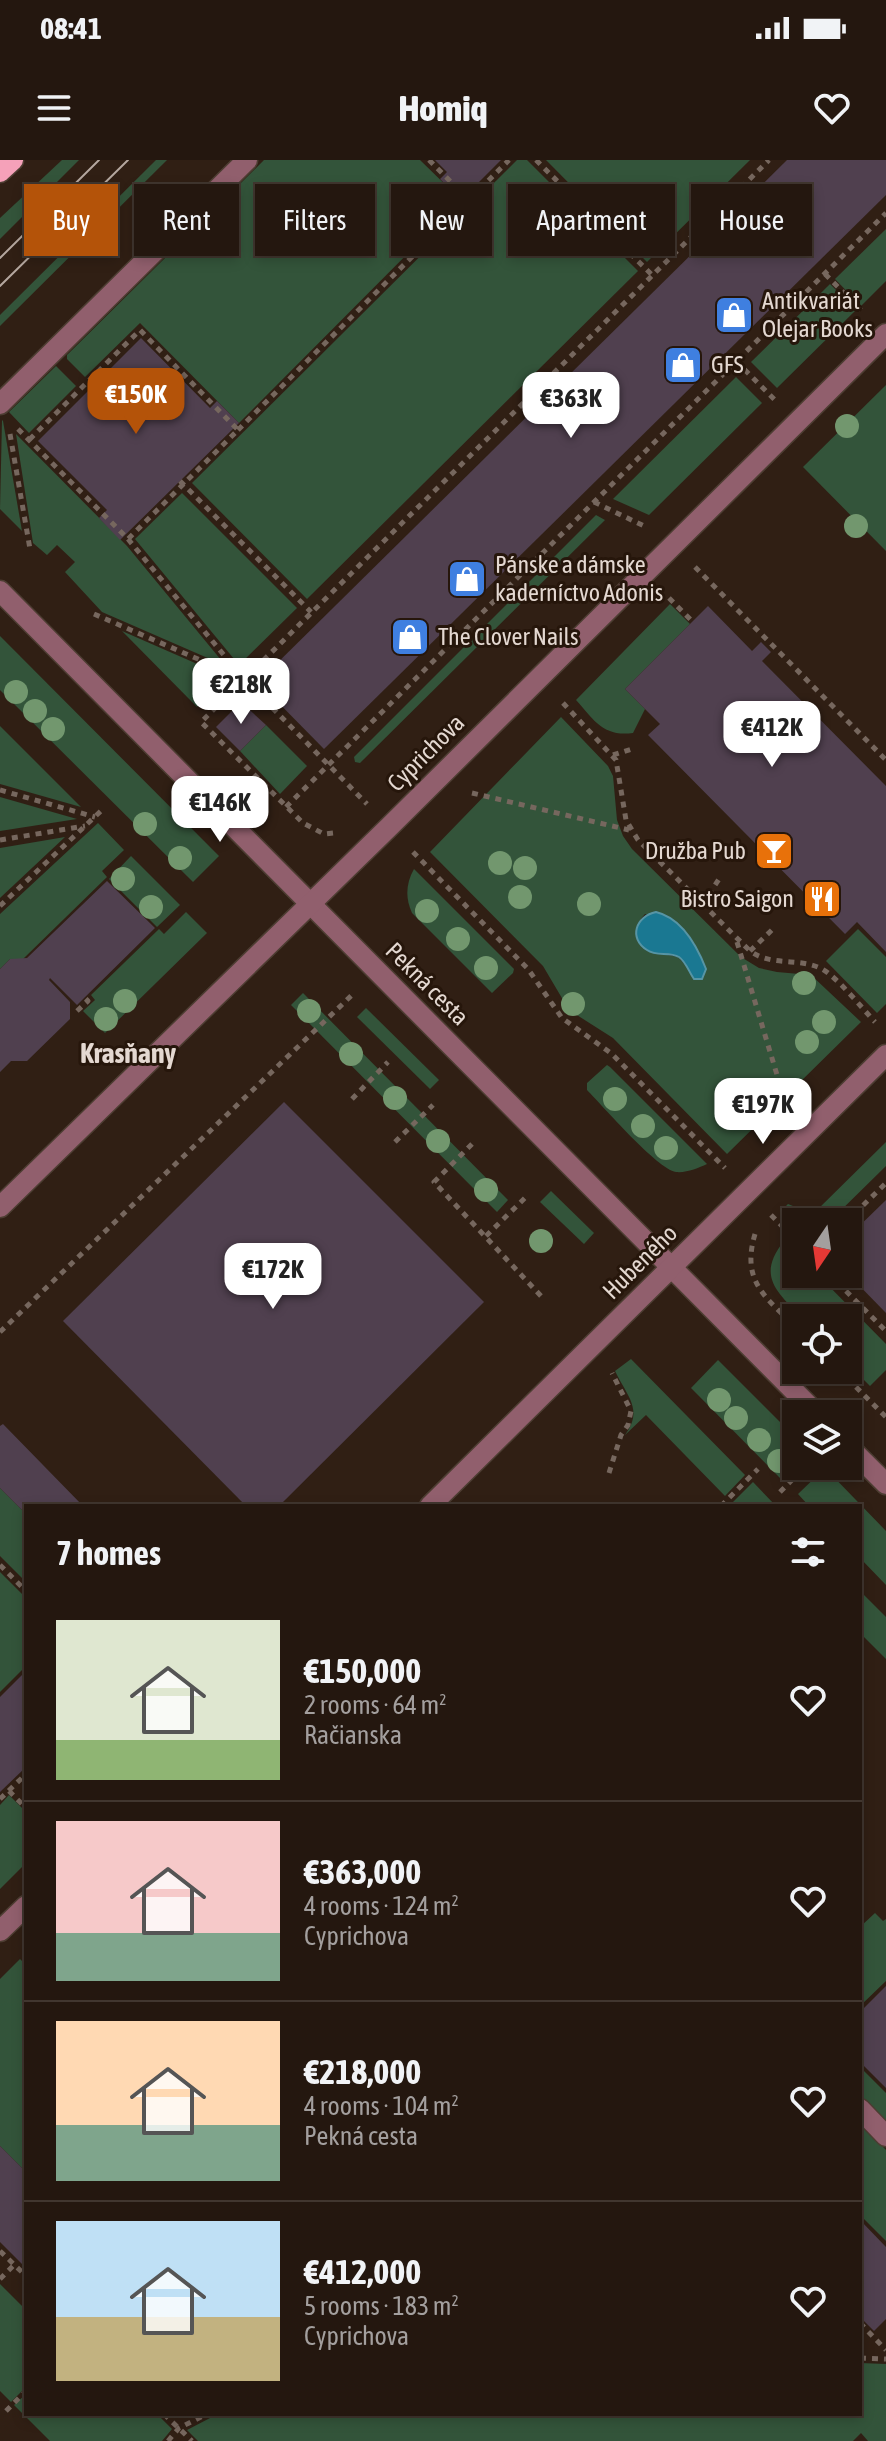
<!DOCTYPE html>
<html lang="en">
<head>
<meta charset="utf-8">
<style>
  :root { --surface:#24170f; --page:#2c2018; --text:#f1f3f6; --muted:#a39f9e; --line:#41362f; --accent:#b45309 }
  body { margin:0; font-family:"Asap Condensed",sans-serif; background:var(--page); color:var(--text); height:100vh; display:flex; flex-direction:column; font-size:30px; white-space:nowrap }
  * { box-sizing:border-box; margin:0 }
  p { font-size:26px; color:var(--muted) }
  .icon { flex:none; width:44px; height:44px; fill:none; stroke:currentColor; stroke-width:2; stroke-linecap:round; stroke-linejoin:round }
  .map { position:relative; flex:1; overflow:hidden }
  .panel { position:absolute; left:24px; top:1344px; width:838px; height:912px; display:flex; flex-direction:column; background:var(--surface); border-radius:0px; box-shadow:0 4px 12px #0003,0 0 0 2px var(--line) }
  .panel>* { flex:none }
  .banner { position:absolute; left:24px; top:24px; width:838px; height:72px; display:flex; gap:16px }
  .needle { width:52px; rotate:193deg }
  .fabs { position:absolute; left:782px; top:1048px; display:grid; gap:16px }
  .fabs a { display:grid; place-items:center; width:80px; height:80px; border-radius:0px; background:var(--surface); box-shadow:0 4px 12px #0003,0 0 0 2px var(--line); font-size:40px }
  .price { position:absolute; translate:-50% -68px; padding:0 18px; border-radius:16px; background:#fff; color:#222; font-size:26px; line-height:52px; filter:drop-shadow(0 2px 4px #0008) }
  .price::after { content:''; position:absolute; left:50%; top:48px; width:24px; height:18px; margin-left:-12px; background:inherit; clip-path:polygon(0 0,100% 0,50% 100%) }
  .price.current { background:var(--accent); color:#fff }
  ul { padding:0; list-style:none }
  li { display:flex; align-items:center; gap:24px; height:200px; padding:0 32px }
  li+li { border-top:2px solid var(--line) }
  li span { display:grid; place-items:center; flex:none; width:224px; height:160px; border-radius:0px; color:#555 }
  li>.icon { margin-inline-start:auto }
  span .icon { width:96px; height:96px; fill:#fffc; stroke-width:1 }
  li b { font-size:34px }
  h2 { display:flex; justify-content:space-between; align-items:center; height:96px; padding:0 32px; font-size:34px }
  .chip { padding:0 28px; border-radius:0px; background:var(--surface); box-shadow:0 4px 12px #0003,0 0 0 2px var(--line); font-size:28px; line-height:72px }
  .chip.current { background:var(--accent); color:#fff }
  .status { display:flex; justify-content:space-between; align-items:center; height:56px; padding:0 40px; background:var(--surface); direction:ltr }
  .status svg { height:22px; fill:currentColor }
  header { display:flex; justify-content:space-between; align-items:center; height:104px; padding:0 32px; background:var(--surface); font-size:36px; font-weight:800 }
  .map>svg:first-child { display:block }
</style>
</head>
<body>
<div class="status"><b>08:41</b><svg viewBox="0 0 49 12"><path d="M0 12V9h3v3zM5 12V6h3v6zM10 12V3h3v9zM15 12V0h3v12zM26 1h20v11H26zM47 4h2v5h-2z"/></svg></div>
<header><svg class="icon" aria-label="menu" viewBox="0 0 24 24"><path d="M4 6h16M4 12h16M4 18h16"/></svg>Homiq<svg class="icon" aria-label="heart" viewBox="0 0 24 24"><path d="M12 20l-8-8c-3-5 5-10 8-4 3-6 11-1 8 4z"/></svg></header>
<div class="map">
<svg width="886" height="2281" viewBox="0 0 886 2281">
  <rect width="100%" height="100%" fill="#301f14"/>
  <g fill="#33543a" fill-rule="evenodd">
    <polygon points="62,0 79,0 0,79 0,58"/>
    <polygon points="156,0 167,0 0,166 0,155"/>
    <polygon points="264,0 420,0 461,40 239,263 140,163 85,217 67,199 67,195"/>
    <polygon points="517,0 527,0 638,111 307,439 192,323"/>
    <polygon points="546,0 750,0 647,102"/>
    <polygon points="886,69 886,121 861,146 835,119"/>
    <polygon points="830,124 856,150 777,228 751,202"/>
    <polygon points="56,206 76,226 29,273 9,252"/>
    <polygon points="736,217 762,243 649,355 613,339"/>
    <polygon points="886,225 886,391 803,307"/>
    <polygon points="2,260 3,261 22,371 0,349"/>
    <polygon points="16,274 127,386 226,506 102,452 65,412 75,402 57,385 47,395 33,383"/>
    <polygon points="182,333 297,448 239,505 135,379"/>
    <polygon points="596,355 605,360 360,603 355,602 354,597"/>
    <path d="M670 444 690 464 625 529 645 549 633 573C603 577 594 560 576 540Z"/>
    <polygon points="122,471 227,517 197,547"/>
    <polygon points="0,476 219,696 193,722 0,530"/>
    <path d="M561 557 608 606 613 616 617 660 623 676 632 689 741 797 759 808 777 812 811 815 861 862 727 994 613 878 569 850 543 806 430 692ZM645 754 675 762 695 784 687 807 678 797 648 791C639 776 631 769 645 754Z"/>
    <polygon points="266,565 307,606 280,634 240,591"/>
    <polygon points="0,566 81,647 0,624"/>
    <polygon points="0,637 77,659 0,671"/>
    <polygon points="98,663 124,690 102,711 107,717 23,799 10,799 0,809 0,754"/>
    <polygon points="65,677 0,738 0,688"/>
    <polygon points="131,696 180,745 157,767 109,719"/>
    <path d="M414 709 514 809 513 813 492 833 412 753C405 738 406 723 414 709Z"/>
    <polygon points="186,752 207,773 105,873 83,851 95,840 91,835 159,769 164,774"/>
    <polygon points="858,769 886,797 886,844 877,853 826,801"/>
    <polygon points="303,833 508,1040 497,1052 291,845"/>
    <polygon points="366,848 439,920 430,929 357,857"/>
    <path d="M607 905 610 907 707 1004C698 1008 687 1013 676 1012 657 1009 603 946 587 930V923Z"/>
    <polygon points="886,982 886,1006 829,1062 796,1063 783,1049 788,1044 813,1054"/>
    <polygon points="551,1031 594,1073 584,1084 540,1042"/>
    <path d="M784 1081 796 1093V1114H817L886 1184V1210L870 1226 848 1204V1158H802C777 1132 756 1116 784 1081Z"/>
    <path d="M631 1199 745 1315 725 1336 646 1255 625 1275C644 1250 627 1236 615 1211Z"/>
    <polygon points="718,1200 796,1278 796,1302 780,1318 691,1228"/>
    <polygon points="825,1308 886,1371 886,1425 860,1398 860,1346 809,1346 798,1334"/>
    <polygon points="753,1322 776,1346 735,1346 732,1343"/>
    <polygon points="0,1328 26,1354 26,1422 0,1396"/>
    <polygon points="0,1412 26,1438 26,1506 0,1532"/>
    <polygon points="860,1431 886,1457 886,1499 860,1473"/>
    <polygon points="9,1635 26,1652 26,1703 0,1729 0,1645"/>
    <polygon points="875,1753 883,1761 886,1759 886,1821 860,1846 860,1767"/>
    <polygon points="20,1799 26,1805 26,2012 0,1986 0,1819"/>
    <polygon points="860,1907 886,1933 886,1962 860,1935"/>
    <polygon points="860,1963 886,1990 886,2081 860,2055"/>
    <polygon points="0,2124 26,2150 26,2227 11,2242 0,2231"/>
    <polygon points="860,2203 886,2204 886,2281 868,2281 861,2273 853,2281 198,2281 187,2270 210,2258 229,2254 860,2254"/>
    <polygon points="26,2234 26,2254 157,2254 172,2269 162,2281 50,2281 14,2245"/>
  </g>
  <path fill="#1a7892" stroke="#5795a5" stroke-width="2" d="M656 752C682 758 697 786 706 809L702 819H694C689 812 686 802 679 797 669 791 657 797 647 790 628 778 636 756 656 752Z"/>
  <g fill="#50404f">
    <polygon points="435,0 501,0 461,40 440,19 447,12"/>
    <polygon points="787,0 886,0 886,35 324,589 258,522"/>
    <polygon points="141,178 210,248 217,241 239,263 120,380 99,358 107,350 38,281"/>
    <polygon points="708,446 752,491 761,482 771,492 762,501 886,626 886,792 857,762 845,774 648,575 660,564 625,529"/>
    <polygon points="241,542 266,565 240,591 216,567"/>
    <polygon points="107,721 155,768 77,845 50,818 49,820 70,842 70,859 27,901 11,901 0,912 0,809 10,799 27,798"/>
    <polygon points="284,942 484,1142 279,1346 246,1346 63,1161"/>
    <polygon points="886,1040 886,1153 848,1114 848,1077"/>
    <polygon points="3,1264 83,1346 26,1346 26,1354 0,1328 0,1266"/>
    <polygon points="26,1511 26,1607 0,1632 0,1537"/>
    <polygon points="886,1826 886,1928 860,1902 860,1852"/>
    <polygon points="0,1986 26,2012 26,2108 0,2082"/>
    <polygon points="860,2060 886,2087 886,2159 874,2171 860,2157"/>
  </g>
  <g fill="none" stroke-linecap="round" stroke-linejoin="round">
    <g stroke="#4d3d32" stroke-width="23">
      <g id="minor">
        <polyline points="0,244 247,0"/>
        <polyline points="0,431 817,1254"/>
        <polyline points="0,1047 389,667 886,174"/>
        <polyline points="848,1286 886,1324"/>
        <polyline points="430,1346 886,895"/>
        <polyline points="0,1771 26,1746"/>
        <polyline points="860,1949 886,1976"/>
      </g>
    </g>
    <g stroke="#4d3d32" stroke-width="23">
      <polyline id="major" points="0,12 13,0"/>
    </g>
    <g stroke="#76675e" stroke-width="5" stroke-dasharray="6 6" stroke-linecap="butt">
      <polyline points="429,0 469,40 509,0"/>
      <polyline points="536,0 652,115"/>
      <polyline points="825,114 861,150"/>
      <polyline points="736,201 775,240"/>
      <polyline points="18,269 128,379 238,270 140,170 29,280"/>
      <polyline points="238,270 469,40"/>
      <polyline points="10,274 30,389"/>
      <polyline points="180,321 311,452"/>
      <polyline points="594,342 644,366"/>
      <polyline points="128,379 242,517"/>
      <polyline points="695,407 886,600"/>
      <polyline points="669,438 692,461"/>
      <polyline points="94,454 244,519 367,644"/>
      <path d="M563 543 616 600 626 660 638 680 750 791C772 807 799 797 822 809 837 817 862 848 875 862"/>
      <polyline points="613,595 635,588"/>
      <polyline points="0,630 95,657"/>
      <polyline points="472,633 629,670"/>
      <polyline points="286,647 886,53"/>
      <polyline points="333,673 324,674 303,663 201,562 769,0"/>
      <polyline points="0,680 85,666"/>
      <polyline points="413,692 528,809 562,858 612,894 725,1008"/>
      <polyline points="702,745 721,716"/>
      <polyline points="0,746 102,650"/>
      <polyline points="737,782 787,948"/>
      <polyline points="750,791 775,767"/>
      <polyline points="77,851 88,841 84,837"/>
      <polyline points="352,939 388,902"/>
      <polyline points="395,982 433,945"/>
      <polyline points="472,984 434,1022 541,1136"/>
      <polyline points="771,1055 796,1080"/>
      <polyline points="846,1062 886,1023"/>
      <path d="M755 1074C741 1121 765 1137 796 1167"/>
      <polyline points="486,1076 527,1036"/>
      <polyline points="829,1114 886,1171"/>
      <polyline points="0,1172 352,835"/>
      <polyline points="839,1210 886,1257"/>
      <polyline points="609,1313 621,1275 628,1265 631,1251 612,1213"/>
      <polyline points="780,1332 806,1306"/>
      <polyline points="721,1346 758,1309"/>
      <polyline points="0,1405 26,1431"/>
      <polyline points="9,1631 26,1648"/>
      <polyline points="0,1639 26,1614"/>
      <polyline points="0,2091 26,2116"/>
      <polyline points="0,2119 14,2105"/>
      <polyline points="860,2163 886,2190"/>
      <polyline points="860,2198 886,2199"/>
      <polyline points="6,2251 26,2231"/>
      <polyline points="164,2254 192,2281"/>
      <polyline points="168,2281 179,2268 207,2254"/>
    </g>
    <use href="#minor" stroke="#915f6d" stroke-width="20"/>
    <use href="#major" stroke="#f5a1b9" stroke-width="20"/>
    <g stroke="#b4a79f" stroke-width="2">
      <polyline points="0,98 99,0"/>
      <polyline points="0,126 128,0"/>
    </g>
  </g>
  <g fill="#72976e">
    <circle cx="847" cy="266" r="12"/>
    <circle cx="856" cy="366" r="12"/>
    <circle cx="16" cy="532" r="12"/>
    <circle cx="35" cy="551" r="12"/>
    <circle cx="53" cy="569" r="12"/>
    <circle cx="145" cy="664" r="12"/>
    <circle cx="180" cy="698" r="12"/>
    <circle cx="500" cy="703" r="12"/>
    <circle cx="525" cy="708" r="12"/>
    <circle cx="123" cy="719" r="12"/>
    <circle cx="520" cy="737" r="12"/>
    <circle cx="589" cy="744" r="12"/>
    <circle cx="151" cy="747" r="12"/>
    <circle cx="427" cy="751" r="12"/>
    <circle cx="458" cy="779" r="12"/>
    <circle cx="486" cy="808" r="12"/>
    <circle cx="804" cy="823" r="12"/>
    <circle cx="125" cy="841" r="12"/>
    <circle cx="573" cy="844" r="12"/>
    <circle cx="309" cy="851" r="12"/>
    <circle cx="106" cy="859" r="12"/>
    <circle cx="824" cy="862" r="12"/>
    <circle cx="807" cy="882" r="12"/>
    <circle cx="351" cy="894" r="12"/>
    <circle cx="395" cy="938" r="12"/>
    <circle cx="615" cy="939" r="12"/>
    <circle cx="643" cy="966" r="12"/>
    <circle cx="438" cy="981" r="12"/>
    <circle cx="666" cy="988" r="12"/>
    <circle cx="486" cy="1030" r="12"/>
    <circle cx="541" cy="1081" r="12"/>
    <circle cx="719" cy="1240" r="12"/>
    <circle cx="736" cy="1258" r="12"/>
    <circle cx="759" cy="1280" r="12"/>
    <circle cx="779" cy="1301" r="12"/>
  </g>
  <defs>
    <g id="shop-square" transform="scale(2)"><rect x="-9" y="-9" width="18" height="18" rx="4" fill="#3f7fe0" stroke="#26160b"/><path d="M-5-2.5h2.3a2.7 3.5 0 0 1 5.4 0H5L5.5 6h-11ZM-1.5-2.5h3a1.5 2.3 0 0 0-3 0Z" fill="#fff"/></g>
    <g id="bar-square" transform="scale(2)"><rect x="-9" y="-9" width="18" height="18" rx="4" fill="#e8710a" stroke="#26160b"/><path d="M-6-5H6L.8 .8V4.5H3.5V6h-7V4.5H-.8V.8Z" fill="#fff"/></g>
    <g id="restaurant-square" transform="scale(2)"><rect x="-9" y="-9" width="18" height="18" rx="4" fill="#e8710a" stroke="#26160b"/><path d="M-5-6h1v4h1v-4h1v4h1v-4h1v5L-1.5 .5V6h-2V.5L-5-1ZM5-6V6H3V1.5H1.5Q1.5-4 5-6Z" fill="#fff"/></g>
  </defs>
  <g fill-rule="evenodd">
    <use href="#shop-square" x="734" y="155"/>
    <use href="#shop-square" x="683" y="205"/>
    <use href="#shop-square" x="467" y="419"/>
    <use href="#shop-square" x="410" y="477"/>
    <use href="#bar-square" x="774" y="691"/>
    <use href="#restaurant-square" x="822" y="739"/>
  </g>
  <g text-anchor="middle" stroke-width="6" stroke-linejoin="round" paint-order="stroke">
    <g font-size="24" fill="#e4d8d1" stroke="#26160b" text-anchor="start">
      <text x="762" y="149">Antikvariát<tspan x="762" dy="28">Olejar Books</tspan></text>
      <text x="711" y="213">GFS</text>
      <text x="495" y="413">Pánske a dámske<tspan x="495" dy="28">kaderníctvo Adonis</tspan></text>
      <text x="438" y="485">The Clover Nails</text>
      <text x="746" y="699" text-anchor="end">Družba Pub</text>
      <text x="794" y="747" text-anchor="end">Bistro Saigon</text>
    </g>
    <g font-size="24" fill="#e4d8d1" stroke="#26160b">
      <text transform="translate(426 593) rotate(-45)" y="8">Cyprichova</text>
      <text transform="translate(427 824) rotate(45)" y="8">Pekná cesta</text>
      <text transform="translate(640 1102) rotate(-45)" y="8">Hubeného</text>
    </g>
    <g font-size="28" font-weight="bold" fill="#e4d8d1" stroke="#26160b">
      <text x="128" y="903">Krasňany</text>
    </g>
  </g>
</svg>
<div class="fabs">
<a><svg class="needle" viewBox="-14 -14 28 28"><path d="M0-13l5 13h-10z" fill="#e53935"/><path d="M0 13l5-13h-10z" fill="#a39f9e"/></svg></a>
<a><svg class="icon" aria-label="locate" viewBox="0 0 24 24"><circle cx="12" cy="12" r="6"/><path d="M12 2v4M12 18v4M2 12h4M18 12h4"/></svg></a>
<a><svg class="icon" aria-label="layers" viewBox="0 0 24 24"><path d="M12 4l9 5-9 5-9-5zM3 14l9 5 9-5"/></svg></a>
</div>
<b class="price current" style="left:136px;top:276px">€150K</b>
<b class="price" style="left:571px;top:280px">€363K</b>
<b class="price" style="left:241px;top:566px">€218K</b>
<b class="price" style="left:772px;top:609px">€412K</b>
<b class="price" style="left:220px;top:684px">€146K</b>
<b class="price" style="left:763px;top:986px">€197K</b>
<b class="price" style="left:273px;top:1151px">€172K</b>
<div class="banner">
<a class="chip current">Buy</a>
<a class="chip">Rent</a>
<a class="chip">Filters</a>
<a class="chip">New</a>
<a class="chip">Apartment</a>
<a class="chip">House</a>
</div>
<section class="panel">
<h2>7 homes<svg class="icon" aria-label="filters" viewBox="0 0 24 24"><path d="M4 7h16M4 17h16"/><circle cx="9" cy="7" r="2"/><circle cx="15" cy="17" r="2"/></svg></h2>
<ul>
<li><span style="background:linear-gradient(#dfe7d0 75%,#8fb573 0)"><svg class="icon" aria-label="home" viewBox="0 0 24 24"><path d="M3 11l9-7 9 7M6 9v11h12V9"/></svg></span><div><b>€150,000</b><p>2 rooms · 64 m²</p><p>Račianska</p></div><svg class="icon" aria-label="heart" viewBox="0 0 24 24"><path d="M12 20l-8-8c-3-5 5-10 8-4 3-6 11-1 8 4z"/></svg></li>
<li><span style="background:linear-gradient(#f6c9c9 70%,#7fa58c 0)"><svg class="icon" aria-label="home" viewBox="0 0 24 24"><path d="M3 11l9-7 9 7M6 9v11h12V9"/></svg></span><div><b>€363,000</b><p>4 rooms · 124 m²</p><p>Cyprichova</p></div><svg class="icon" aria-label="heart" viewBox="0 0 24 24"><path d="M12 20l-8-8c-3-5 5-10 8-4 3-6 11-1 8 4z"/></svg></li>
<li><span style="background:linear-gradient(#ffd9b3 65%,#7fa58c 0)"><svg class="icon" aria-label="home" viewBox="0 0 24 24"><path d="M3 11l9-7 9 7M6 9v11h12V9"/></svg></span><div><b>€218,000</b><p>4 rooms · 104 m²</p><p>Pekná cesta</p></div><svg class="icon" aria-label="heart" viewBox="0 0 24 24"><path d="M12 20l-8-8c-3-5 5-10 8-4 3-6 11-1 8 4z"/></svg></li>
<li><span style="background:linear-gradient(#bfe0f5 60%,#c2b280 0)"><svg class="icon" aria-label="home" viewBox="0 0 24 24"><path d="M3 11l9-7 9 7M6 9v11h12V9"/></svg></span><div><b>€412,000</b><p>5 rooms · 183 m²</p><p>Cyprichova</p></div><svg class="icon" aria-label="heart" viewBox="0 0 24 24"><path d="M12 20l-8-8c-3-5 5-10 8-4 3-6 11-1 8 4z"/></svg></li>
</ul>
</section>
</div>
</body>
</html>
